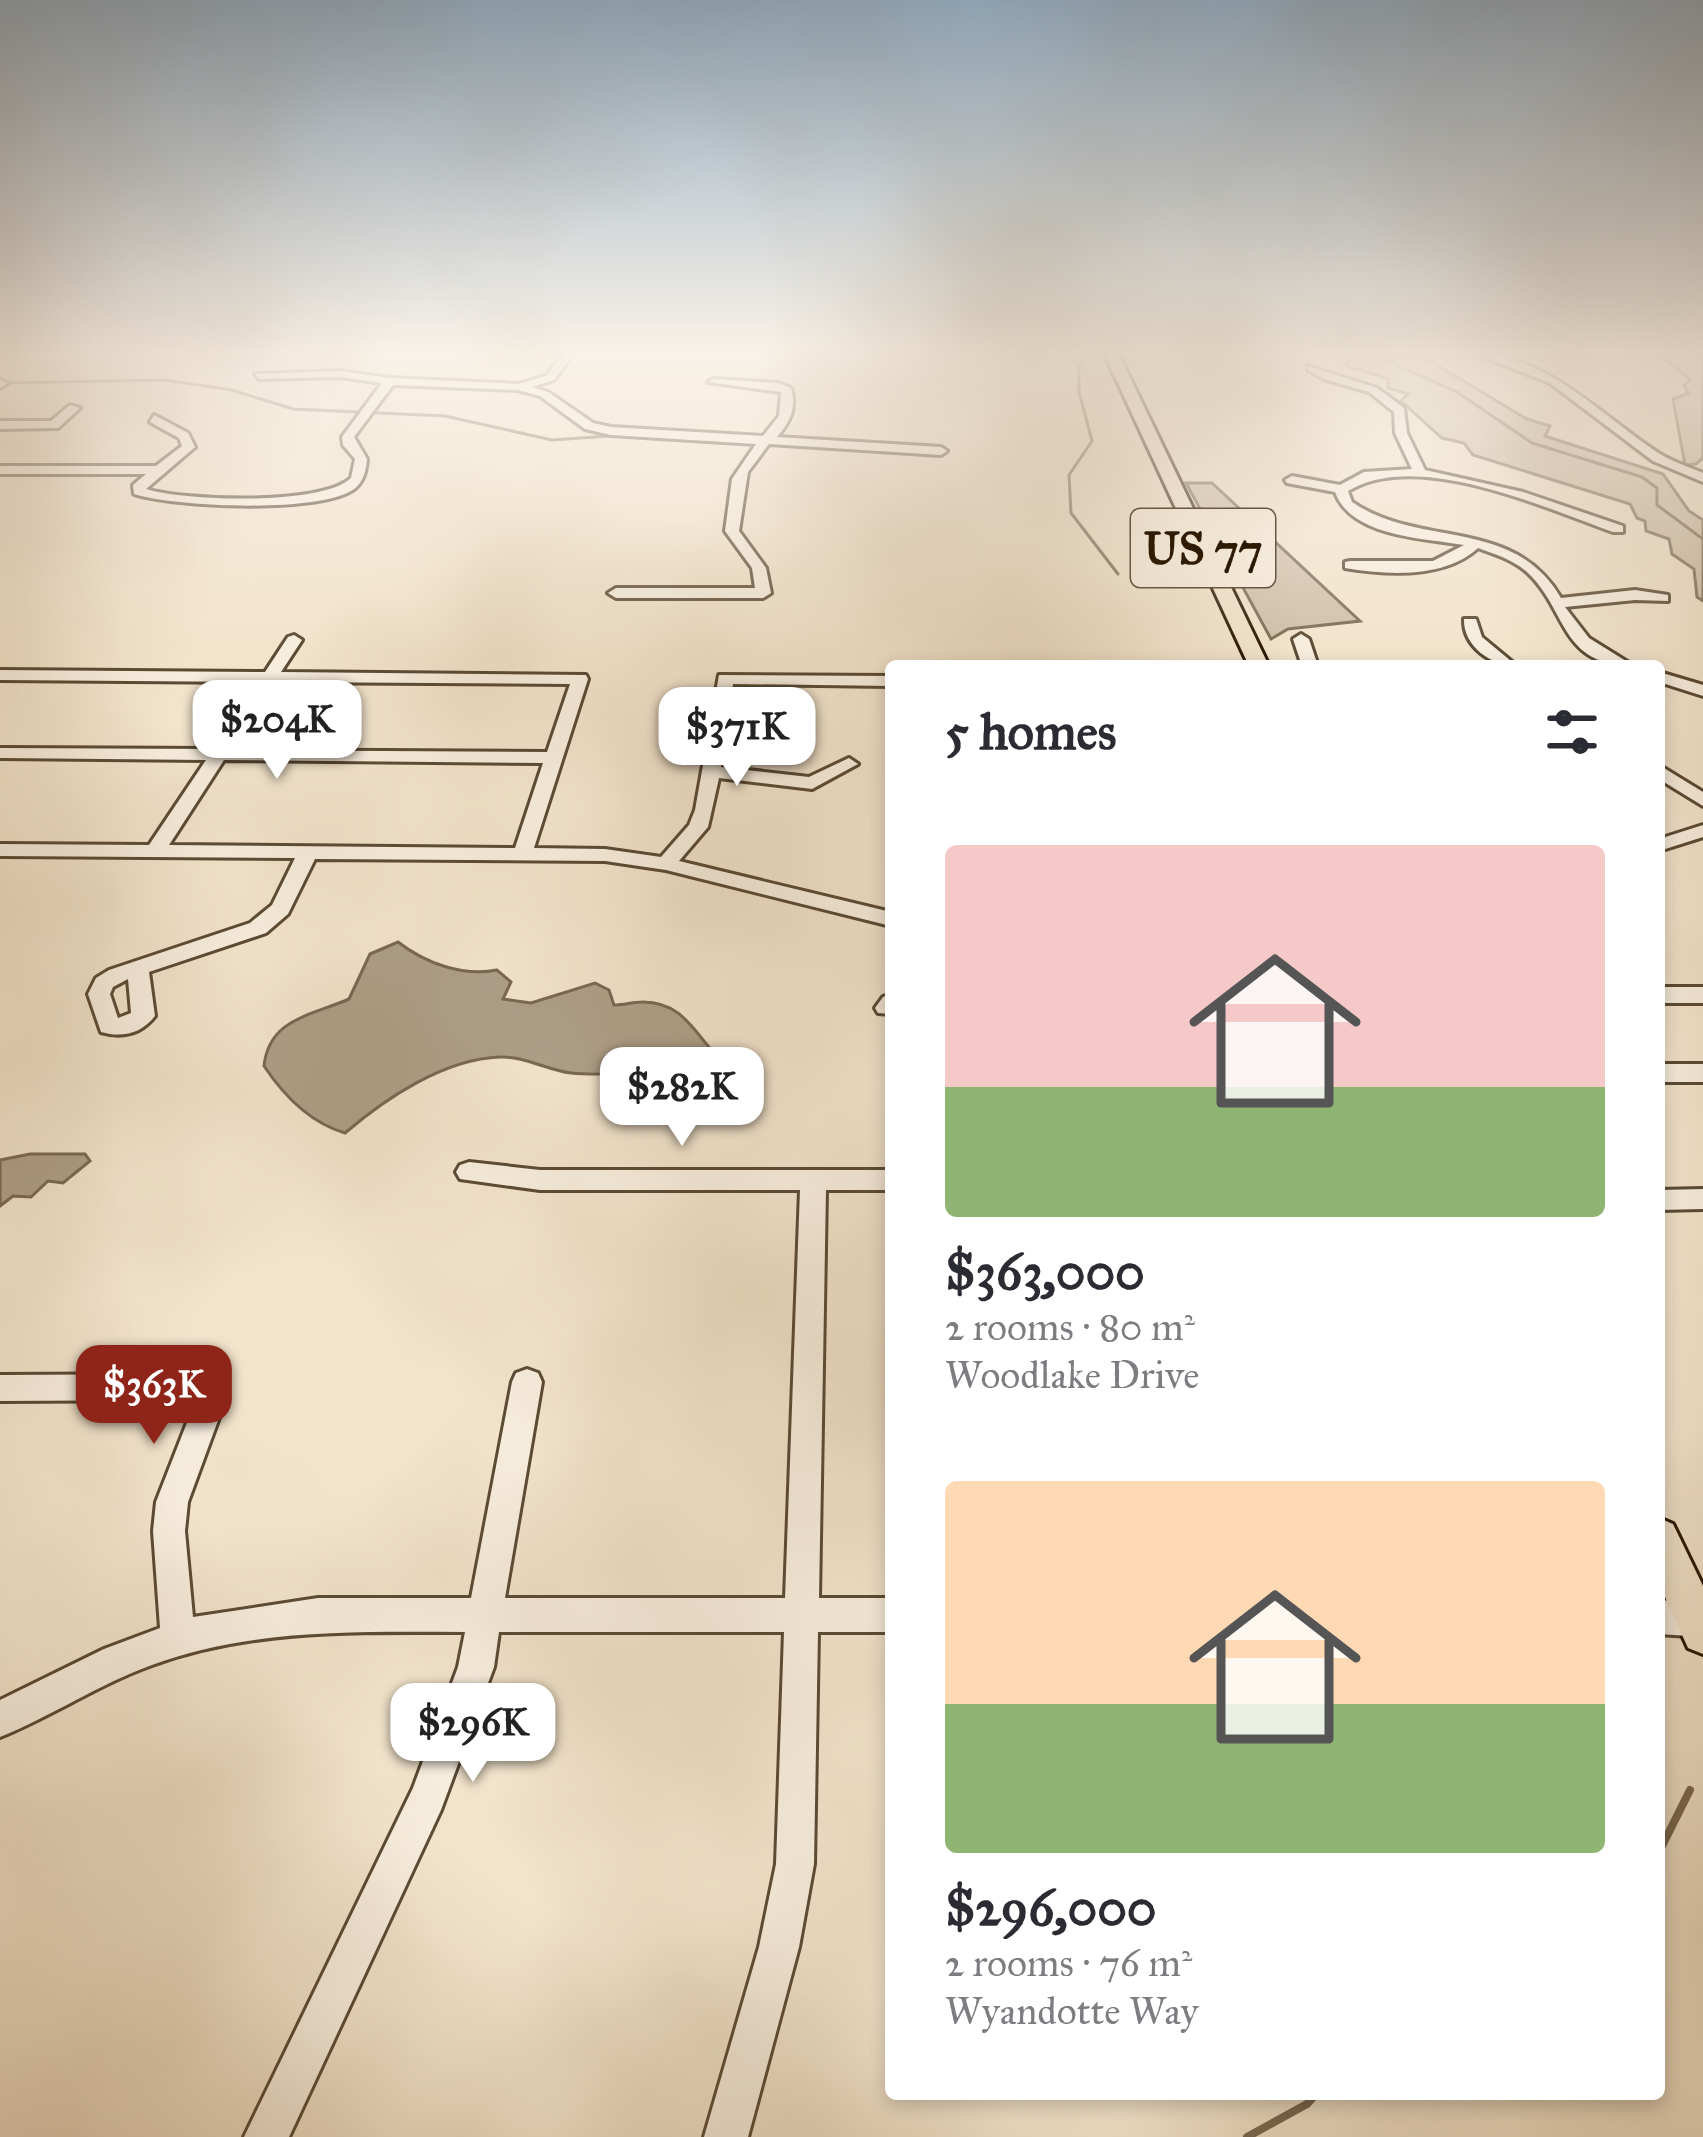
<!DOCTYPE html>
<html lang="en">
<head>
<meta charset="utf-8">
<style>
  :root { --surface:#fff; --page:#f2f2f3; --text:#2b2b33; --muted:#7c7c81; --accent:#8f2418 }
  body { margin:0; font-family:"IM FELL Great Primer",serif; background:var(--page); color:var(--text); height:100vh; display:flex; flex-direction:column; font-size:45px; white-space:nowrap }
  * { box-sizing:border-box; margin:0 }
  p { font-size:39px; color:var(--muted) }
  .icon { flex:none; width:66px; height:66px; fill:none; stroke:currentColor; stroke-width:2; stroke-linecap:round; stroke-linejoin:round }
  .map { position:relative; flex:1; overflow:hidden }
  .sheet { position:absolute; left:885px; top:660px; width:780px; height:1440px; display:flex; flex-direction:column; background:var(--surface); border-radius:12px; box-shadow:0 6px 18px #0003 }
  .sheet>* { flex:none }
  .price { position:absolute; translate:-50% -102px; padding:0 27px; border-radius:24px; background:#fff; color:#222; font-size:39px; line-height:78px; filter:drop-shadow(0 3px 6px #0008) }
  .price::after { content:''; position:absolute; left:50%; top:72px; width:36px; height:27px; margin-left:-18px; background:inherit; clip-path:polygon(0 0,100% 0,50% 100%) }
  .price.active { background:var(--accent); color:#fff }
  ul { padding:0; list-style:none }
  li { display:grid; align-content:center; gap:24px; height:636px; padding:0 60px }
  li span { display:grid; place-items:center; height:372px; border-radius:12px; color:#555 }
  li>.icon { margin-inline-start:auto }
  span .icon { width:216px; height:216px; fill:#fffc; stroke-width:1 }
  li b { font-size:51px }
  h2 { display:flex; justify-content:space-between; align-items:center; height:144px; padding:0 60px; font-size:51px }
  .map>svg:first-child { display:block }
</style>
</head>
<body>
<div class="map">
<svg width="1703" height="2137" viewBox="0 0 1703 2137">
  <rect width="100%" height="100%" fill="#f2e3cb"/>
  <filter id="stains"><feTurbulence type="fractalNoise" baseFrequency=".00167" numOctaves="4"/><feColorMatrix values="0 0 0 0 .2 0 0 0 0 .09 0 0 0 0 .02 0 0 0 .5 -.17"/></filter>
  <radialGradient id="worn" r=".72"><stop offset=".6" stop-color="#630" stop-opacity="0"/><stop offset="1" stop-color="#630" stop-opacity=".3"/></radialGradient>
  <g fill="#d0c0a9" stroke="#7c6c56" stroke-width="3">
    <polygon points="1354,353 1427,359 1527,419 1550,426 1545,436 1663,474 1689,511 1703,520 1703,601 1697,597 1694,569 1672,554 1669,539 1646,531 1645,521 1637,518 1630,504 1473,455 1464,443 1442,438 1401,401 1408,394 1388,388 1388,379 1345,365"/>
    <polygon points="1703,355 1703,458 1696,464 1685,465 1673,399 1689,393 1684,386 1690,379 1662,357"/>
    <polygon points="1186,483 1212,483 1360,621 1288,629 1271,639"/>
  </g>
  <g fill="#ae9e87" stroke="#796852" stroke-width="3">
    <path d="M398 942C425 963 463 977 497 970L511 982 503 999 531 1003 595 983 609 990 614 1005C624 1005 633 1002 643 1002 686 1002 696 1038 723 1062L724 1073C696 1091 675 1079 645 1075 621 1072 596 1076 571 1073 547 1070 524 1056 500 1057 444 1059 386 1098 345 1133 311 1123 284 1096 264 1066 269 1019 310 1016 349 999L370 954Z"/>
    <polygon points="30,1154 85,1154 90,1161 63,1183 48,1181 31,1197 13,1196 0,1206 0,1160"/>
  </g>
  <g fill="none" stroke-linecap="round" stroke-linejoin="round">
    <g stroke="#796852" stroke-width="3">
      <polyline points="1369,353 1457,392 1532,443 1642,477 1657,488 1657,505 1703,539"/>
      <polyline points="1090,354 1079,366 1079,392 1092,441 1069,475 1071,513 1118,574"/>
      <polyline points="0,383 165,380 232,390 293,409 445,416 552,440 624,435"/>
    </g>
    <g stroke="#796852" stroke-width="8">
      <polyline points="1659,1852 1690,1790"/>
      <polyline points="1247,2137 1307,2104 1316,2094"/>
    </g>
    <g stroke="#5b4a34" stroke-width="6">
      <g id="minor">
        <path d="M564 353H574L554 380 532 387 548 392 593 423 611 427 763 436 779 416 781 392 708 382 714 379 778 383 791 388C797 408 790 422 777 437L941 447 947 451 941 455 769 444 748 472 739 531 766 568 771 593 763 598H616L608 593 616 588H755L752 568 725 531 732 479 756 444 611 435 585 429 540 396 518 390 393 385 354 437 367 459C366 472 363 484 351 491 314 513 175 507 134 494L133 485 146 474H0V466H156L182 446 179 438 150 422 154 415 188 433 195 447 146 489C184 501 322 506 351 478L355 459 343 445 342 437 382 383 340 377 259 379 255 374 340 371 390 378 519 384 546 376Z"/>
        <path d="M1473 353C1546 353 1603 418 1660 454 1673 462 1689 467 1703 473V482L1653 461 1550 383Z"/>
        <path d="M1308 366 1377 388 1404 408 1407 433 1425 470 1523 492 1623 526V532H1613C1543 507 1416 449 1348 491L1352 502C1421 549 1513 516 1561 598L1635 590 1668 595V601L1635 600 1565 607 1589 638 1634 666C1560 666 1568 611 1528 573 1514 560 1495 554 1478 548 1444 579 1387 575 1345 568V562L1350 561H1433L1464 545C1424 538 1351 537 1335 492L1287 483 1285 480 1292 476 1340 485 1364 472 1412 469 1395 433 1394 412 1369 392 1324 379 1308 370Z"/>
        <polygon points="0,380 8,383 0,388"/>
        <polygon points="70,405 80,408 58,428 0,429 0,421 51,421"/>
        <path d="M1464 619H1476L1482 637 1517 666C1491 666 1463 646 1464 619Z"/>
        <polygon points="1301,634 1309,639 1318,666 1302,666 1293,639"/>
        <path d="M294 635 302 640 281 672 586 675 588 679 534 848 605 849 661 857 689 825 695 810 719 675 891 676V686L733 684 721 767 809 777 849 758 858 764 812 789 719 778 708 827 679 861 891 912V926L666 870 605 861 315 859 288 914 266 933 149 972 155 1016C141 1034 122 1038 101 1032L88 994 96 978 109 970 250 923 272 905 295 858 0 856V844L149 845 206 760 0 758V748L213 749 258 682 0 680V670L265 672 288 637ZM275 682 570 684 547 752 231 750ZM224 760 543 763 515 848 169 845ZM128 979 131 1013 118 1018 110 994 113 987Z"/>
        <polygon points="1659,672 1703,685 1703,696 1659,682"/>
        <polygon points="1659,765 1703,792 1703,806 1659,779"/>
        <polygon points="1703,825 1703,837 1659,851 1659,839"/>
        <rect x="1659" y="987" width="44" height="16"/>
        <polygon points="891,994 891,1014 878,1013 875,1008 883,997"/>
        <rect x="1659" y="1064" width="44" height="18"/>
        <path d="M469 1162 540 1170H891V1190H826L819 1598H891V1632H818L814 1864 799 1947 748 2137H704L759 1947 776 1864 784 1632H499L494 1667 441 1810 289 2137H244L413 1788 458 1667 465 1632C359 1632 253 1628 152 1665 99 1684 52 1716 0 1737V1700L104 1649 160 1628 153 1531 156 1502 190 1415 187 1406 176 1400 0 1401V1375L180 1374 211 1389 220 1415 188 1502 185 1531 193 1617 318 1598H471L512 1382 516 1373 527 1369 538 1373 542 1382 505 1598H785L800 1190H540L460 1179 456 1172 460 1165Z"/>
        <polygon points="1703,1189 1703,1209 1659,1210 1659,1190"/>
        <polygon points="1659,1600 1703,1603 1703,1637 1659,1634"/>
      </g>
    </g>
    <g stroke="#291702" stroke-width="6">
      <g id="major">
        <polygon points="1104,353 1118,353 1269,666 1249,666"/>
        <polygon points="1659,1518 1673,1524 1703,1586 1703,1654 1688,1648 1659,1584"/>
      </g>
    </g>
    <use href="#minor" fill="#f7eddd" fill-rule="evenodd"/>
    <use href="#major" fill="#f2e3cb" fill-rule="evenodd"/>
  </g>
  <linearGradient id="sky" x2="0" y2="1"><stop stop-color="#91abc1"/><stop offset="0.54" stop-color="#f9f2e8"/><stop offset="1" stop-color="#f9f2e8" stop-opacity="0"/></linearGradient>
  <rect width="1703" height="652" fill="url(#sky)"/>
  <g text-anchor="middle" stroke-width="9" stroke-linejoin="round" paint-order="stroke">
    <rect fill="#f7eddd" stroke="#675744" stroke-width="3" x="1131" y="509" width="144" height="78" rx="9"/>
    <g font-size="45" font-weight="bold" fill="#291702">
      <text x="1203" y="564">US 77</text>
    </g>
  </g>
  <rect width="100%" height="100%" filter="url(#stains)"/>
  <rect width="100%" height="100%" fill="url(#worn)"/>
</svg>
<b class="price" style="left:277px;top:782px">$204K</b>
<b class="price" style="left:737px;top:789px">$371K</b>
<b class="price" style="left:682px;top:1149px">$282K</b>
<b class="price active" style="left:154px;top:1447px">$363K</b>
<b class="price" style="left:473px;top:1785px">$296K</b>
<section class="sheet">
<h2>5 homes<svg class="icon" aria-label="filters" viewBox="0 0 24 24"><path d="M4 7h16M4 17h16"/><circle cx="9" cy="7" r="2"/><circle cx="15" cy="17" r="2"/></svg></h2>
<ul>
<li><span style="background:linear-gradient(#f6c9c9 65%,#8fb573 0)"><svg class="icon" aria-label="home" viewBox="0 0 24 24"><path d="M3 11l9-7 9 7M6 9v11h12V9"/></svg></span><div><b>$363,000</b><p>2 rooms · 80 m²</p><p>Woodlake Drive</p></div></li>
<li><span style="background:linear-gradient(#ffd9b3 60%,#8fb573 0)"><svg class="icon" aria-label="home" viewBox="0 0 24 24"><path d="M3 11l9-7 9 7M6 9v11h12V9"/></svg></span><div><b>$296,000</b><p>2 rooms · 76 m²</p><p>Wyandotte Way</p></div></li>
</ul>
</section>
</div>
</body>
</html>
